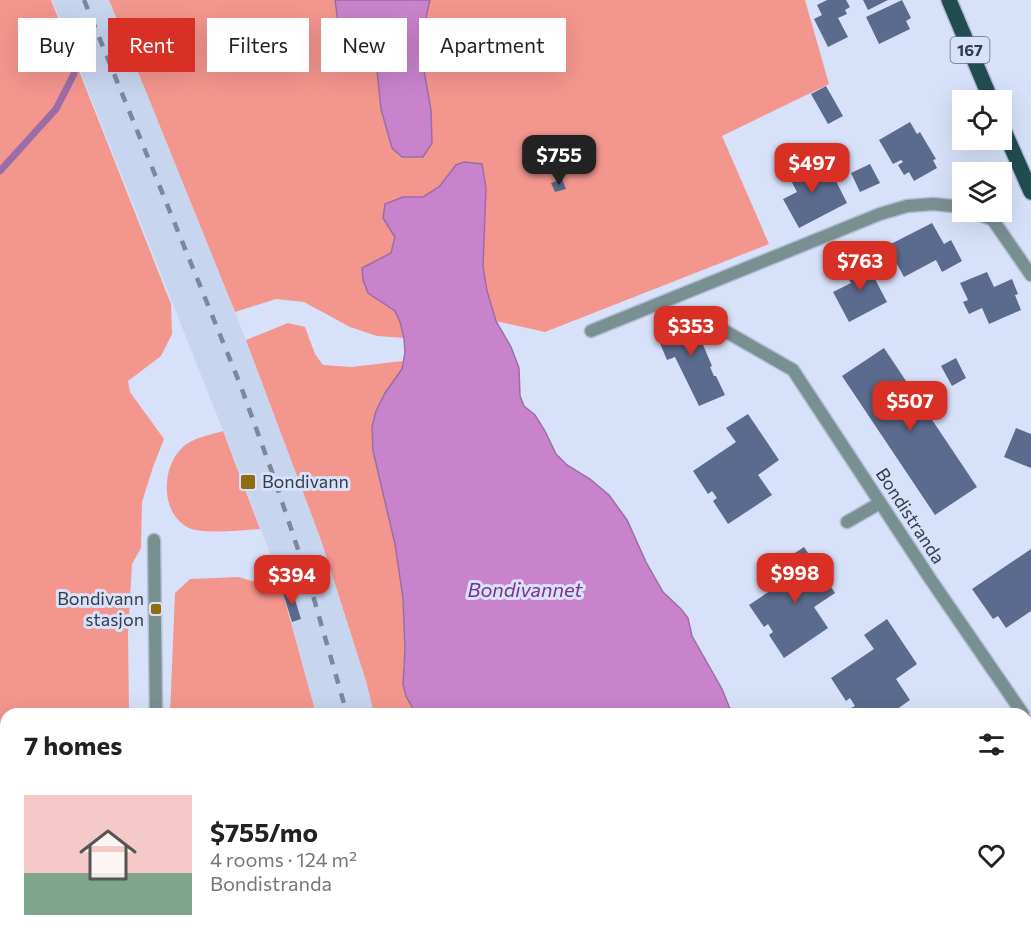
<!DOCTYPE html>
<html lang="en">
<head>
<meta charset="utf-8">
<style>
  :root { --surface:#fff; --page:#f2f2f2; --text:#222; --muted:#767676; --line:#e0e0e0; --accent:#d93025 }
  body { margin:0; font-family:Commissioner,sans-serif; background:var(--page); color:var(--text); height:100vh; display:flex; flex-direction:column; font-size:22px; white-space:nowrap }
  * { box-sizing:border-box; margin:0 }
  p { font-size:20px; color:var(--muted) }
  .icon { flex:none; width:33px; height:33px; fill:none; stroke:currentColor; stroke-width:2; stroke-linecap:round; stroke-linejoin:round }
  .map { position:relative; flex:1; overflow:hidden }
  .sheet { position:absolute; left:0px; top:708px; width:1032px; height:236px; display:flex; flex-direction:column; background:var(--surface); border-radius:18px 18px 0 0; box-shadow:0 6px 24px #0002 }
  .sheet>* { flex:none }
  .banner { position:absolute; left:18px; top:18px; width:600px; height:54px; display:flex; gap:12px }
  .fabs { position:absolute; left:952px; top:90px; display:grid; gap:12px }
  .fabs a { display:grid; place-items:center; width:60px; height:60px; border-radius:0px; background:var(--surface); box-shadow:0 6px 24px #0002; font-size:30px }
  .price { position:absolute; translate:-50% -51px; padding:0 14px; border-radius:12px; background:var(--accent); color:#fff; font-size:20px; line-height:39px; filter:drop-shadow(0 2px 3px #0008) }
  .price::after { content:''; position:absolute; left:50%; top:36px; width:18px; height:14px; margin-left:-9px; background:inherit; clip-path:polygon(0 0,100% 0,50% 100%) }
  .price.on { background:#222; color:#fff }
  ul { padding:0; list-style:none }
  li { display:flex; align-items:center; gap:18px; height:150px; padding:0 24px }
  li+li { border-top:2px solid var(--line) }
  li span { display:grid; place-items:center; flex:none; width:168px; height:120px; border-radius:0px; color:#555 }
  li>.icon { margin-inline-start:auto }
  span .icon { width:72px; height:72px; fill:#fffc; stroke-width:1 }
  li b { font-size:26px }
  h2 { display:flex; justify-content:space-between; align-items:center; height:72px; padding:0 24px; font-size:26px }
  .pill { padding:0 21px; border-radius:0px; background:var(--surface); box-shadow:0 6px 24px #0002; font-size:21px; line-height:54px }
  .pill.on { background:var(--accent); color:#fff }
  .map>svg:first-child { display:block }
</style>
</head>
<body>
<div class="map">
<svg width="1031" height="943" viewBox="0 0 1031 943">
  <rect width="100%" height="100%" fill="#d7e2fa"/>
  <polygon fill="#c7d5ef" points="52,0 109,0 246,340 321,540 366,681 374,714 316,714 279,577 230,448"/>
  <g fill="#f3968e">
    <polygon points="0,0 51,0 171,304 172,334 161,356 128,381 130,392 164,439 153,467 142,502 141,548 132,564 128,634 129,711 128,714 6,714 6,845 0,849"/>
    <polygon points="109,0 335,0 338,22 353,45 371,56 377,70 381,109 392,148 402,157 431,110 423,65 424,26 430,0 805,0 829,84 722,136 769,244 545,332 496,321 487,291 483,266 486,188 456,165 439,187 423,197 403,197 383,218 395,237 391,253 362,268 363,280 368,293 395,311 400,322 404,338 377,336 350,327 304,302 276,299 235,312"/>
    <polygon points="288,323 305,327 315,354 323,365 351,367 403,361 402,369 385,393 376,411 372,427 373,451 395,544 403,598 405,648 403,672 416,714 374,714 366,681 321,540 246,340"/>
    <path d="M223 431 260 529C243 530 201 535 187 527 159 511 162 464 184 446 195 437 210 435 223 431Z"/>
    <polygon points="239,577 282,590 316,714 170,714 175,593 190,579"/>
    <polygon points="263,938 371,938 374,943 264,943"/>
  </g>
  <g fill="#c983cc" stroke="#9c6da5" stroke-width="1.5">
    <polygon points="335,0 430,0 424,26 423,65 431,110 432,143 423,157 402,157 392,148 381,109 377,70 371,56 353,45 338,22"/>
    <polygon points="464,162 482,164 486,188 483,266 487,291 496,321 511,347 519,368 520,396 524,406 535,415 545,431 556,454 567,465 590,479 609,495 627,520 646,562 663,592 681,609 688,618 692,636 722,689 732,714 416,714 406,696 403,685 405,648 403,598 395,544 373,451 372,427 376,411 385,393 402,369 405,353 404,338 400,322 395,311 368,293 363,280 362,268 391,253 395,237 383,218 385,204 403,197 423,197 439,187 456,165"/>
    <polygon points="469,938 841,938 843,943 470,943"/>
  </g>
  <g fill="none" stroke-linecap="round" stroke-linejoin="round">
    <polyline stroke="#9c6da5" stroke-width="7" points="0,171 56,109 74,74 73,39 78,27"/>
  </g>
  <g fill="#5b6b8d">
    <polygon points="827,0 846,0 850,7 845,10 847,14 838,18 848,37 828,47 814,19 822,15 817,5"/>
    <polygon points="863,0 888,0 868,10"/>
    <polygon points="902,0 911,18 906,21 910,29 879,44 866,17"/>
    <polygon points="826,86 843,116 828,124 811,94"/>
    <polygon points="910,122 917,134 920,132 927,144 936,159 933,160 937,168 914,181 909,172 904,175 898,165 903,162 901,160 893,164 879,140"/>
    <polygon points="810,158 816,170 821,167 826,177 832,173 847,203 799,228 783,199 797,192 786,171"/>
    <polygon points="870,164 880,183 860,192 851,173"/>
    <polygon points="562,179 566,189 555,192 551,183"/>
    <polygon points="932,223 944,244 951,240 962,261 942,272 936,260 904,277 887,246"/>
    <polygon points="865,260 887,302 849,322 833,292 851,283 844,271"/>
    <polygon points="987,272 994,287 1012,279 1018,294 1015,295 1021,310 989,324 982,308 969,314 963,302 968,300 960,283"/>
    <polygon points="688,311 695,326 701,323 707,338 701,340 712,366 710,367 714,376 716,376 725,395 699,406 675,357 667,360 659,341 667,337 661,323"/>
    <polygon points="884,348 977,487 935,515 842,376"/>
    <polygon points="956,358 966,378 952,386 941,366"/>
    <polygon points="748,414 779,460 758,475 772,495 728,524 713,501 717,498 712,491 708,494 693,471 736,442 726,428"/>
    <polygon points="1016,428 1031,434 1031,468 1004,457"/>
    <polygon points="804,547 835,593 814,607 828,628 784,658 769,635 773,632 768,624 764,627 749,605 791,577 781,562"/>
    <polygon points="1031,549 1031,611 1006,628 998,616 993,619 972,589"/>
    <polygon points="292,590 301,619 292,622 283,593"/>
    <polygon points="887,619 917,664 896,679 910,700 890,714 855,714 851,708 855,706 850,698 846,701 831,678 874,649 864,635"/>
    <polygon points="63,938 92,940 92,938 106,939 106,943 63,943"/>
    <polygon points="222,938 245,938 244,943 221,943"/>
    <polygon points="970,938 1013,938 1005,943 974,943"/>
  </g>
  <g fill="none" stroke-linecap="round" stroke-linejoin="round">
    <g stroke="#b3bdd3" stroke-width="15">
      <polyline id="service" points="16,943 17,938"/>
    </g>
    <g stroke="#b3bdd3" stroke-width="15">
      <g id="minor">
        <polyline points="973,212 993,220 1031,275"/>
        <polyline points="591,331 880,214 907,206 933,204 963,207"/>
        <polyline points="725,331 793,370 931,580 1023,714"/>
        <polyline points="847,522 880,503"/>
        <polyline points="154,540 156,714"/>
        <polyline points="186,938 189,943"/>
        <polyline points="154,943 155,938"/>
      </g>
    </g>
    <g stroke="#b3bdd3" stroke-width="18">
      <g id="primary">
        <polyline points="949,0 991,100"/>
        <polyline points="1002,126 1031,192"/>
      </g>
    </g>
    <use href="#service" stroke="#799092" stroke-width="12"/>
    <use href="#minor" stroke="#799092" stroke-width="12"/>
    <use href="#primary" stroke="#214d52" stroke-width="15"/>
    <g stroke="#7e879a" stroke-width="4.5" stroke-dasharray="10 10" stroke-linecap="butt">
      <polyline points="84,0 240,384 272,472 310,585 347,714"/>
      <polyline points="395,938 396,943"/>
    </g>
  </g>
  <g fill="#8f6c10" stroke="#d7e2fa" stroke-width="2">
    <rect x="240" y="474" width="16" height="16" rx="3"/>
    <rect x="150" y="603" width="12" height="12" rx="3"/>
  </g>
  <g text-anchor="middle" stroke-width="6" stroke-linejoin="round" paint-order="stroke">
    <rect fill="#d7e2fa" stroke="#656d7f" stroke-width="1.5" x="950.5" y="37" width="39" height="26" rx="4.5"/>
    <g font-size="16" font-weight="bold" fill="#343b4a">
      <text x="970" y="56">167</text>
    </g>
    <g font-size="18" fill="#343b4a" stroke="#d7e2fa" text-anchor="start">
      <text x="262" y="488">Bondivann</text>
      <text x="144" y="605" text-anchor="end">Bondivann<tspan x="144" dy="21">stasjon</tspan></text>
    </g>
    <g font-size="18" fill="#343b4a" stroke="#d7e2fa">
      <text transform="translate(910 516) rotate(57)" y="6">Bondistranda</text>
    </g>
    <g font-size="20" font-style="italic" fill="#812e87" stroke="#d7e2fa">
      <text x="525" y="597">Bondivannet</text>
    </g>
  </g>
</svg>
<div class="fabs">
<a><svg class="icon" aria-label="locate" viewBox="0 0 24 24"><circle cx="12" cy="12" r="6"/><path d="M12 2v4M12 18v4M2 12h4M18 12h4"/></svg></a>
<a><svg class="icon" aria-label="layers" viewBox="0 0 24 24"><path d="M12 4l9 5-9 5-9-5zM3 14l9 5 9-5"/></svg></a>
</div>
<b class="price on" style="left:559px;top:186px">$755</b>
<b class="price" style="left:812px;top:194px">$497</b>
<b class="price" style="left:860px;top:292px">$763</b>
<b class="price" style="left:691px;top:357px">$353</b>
<b class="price" style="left:910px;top:432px">$507</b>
<b class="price" style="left:795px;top:604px">$998</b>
<b class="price" style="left:292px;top:606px">$394</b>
<div class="banner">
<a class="pill">Buy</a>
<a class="pill on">Rent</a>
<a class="pill">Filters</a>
<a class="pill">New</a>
<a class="pill">Apartment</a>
</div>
<section class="sheet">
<h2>7 homes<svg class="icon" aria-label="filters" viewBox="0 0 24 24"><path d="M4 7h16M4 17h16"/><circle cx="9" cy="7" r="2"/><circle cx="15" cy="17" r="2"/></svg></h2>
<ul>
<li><span style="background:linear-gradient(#f6c9c9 65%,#7fa58c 0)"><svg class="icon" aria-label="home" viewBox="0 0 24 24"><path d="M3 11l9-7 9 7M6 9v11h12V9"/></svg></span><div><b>$755/mo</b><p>4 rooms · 124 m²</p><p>Bondistranda</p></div><svg class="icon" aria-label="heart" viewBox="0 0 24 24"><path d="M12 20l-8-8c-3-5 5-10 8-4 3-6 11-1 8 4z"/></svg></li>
</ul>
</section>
</div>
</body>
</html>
